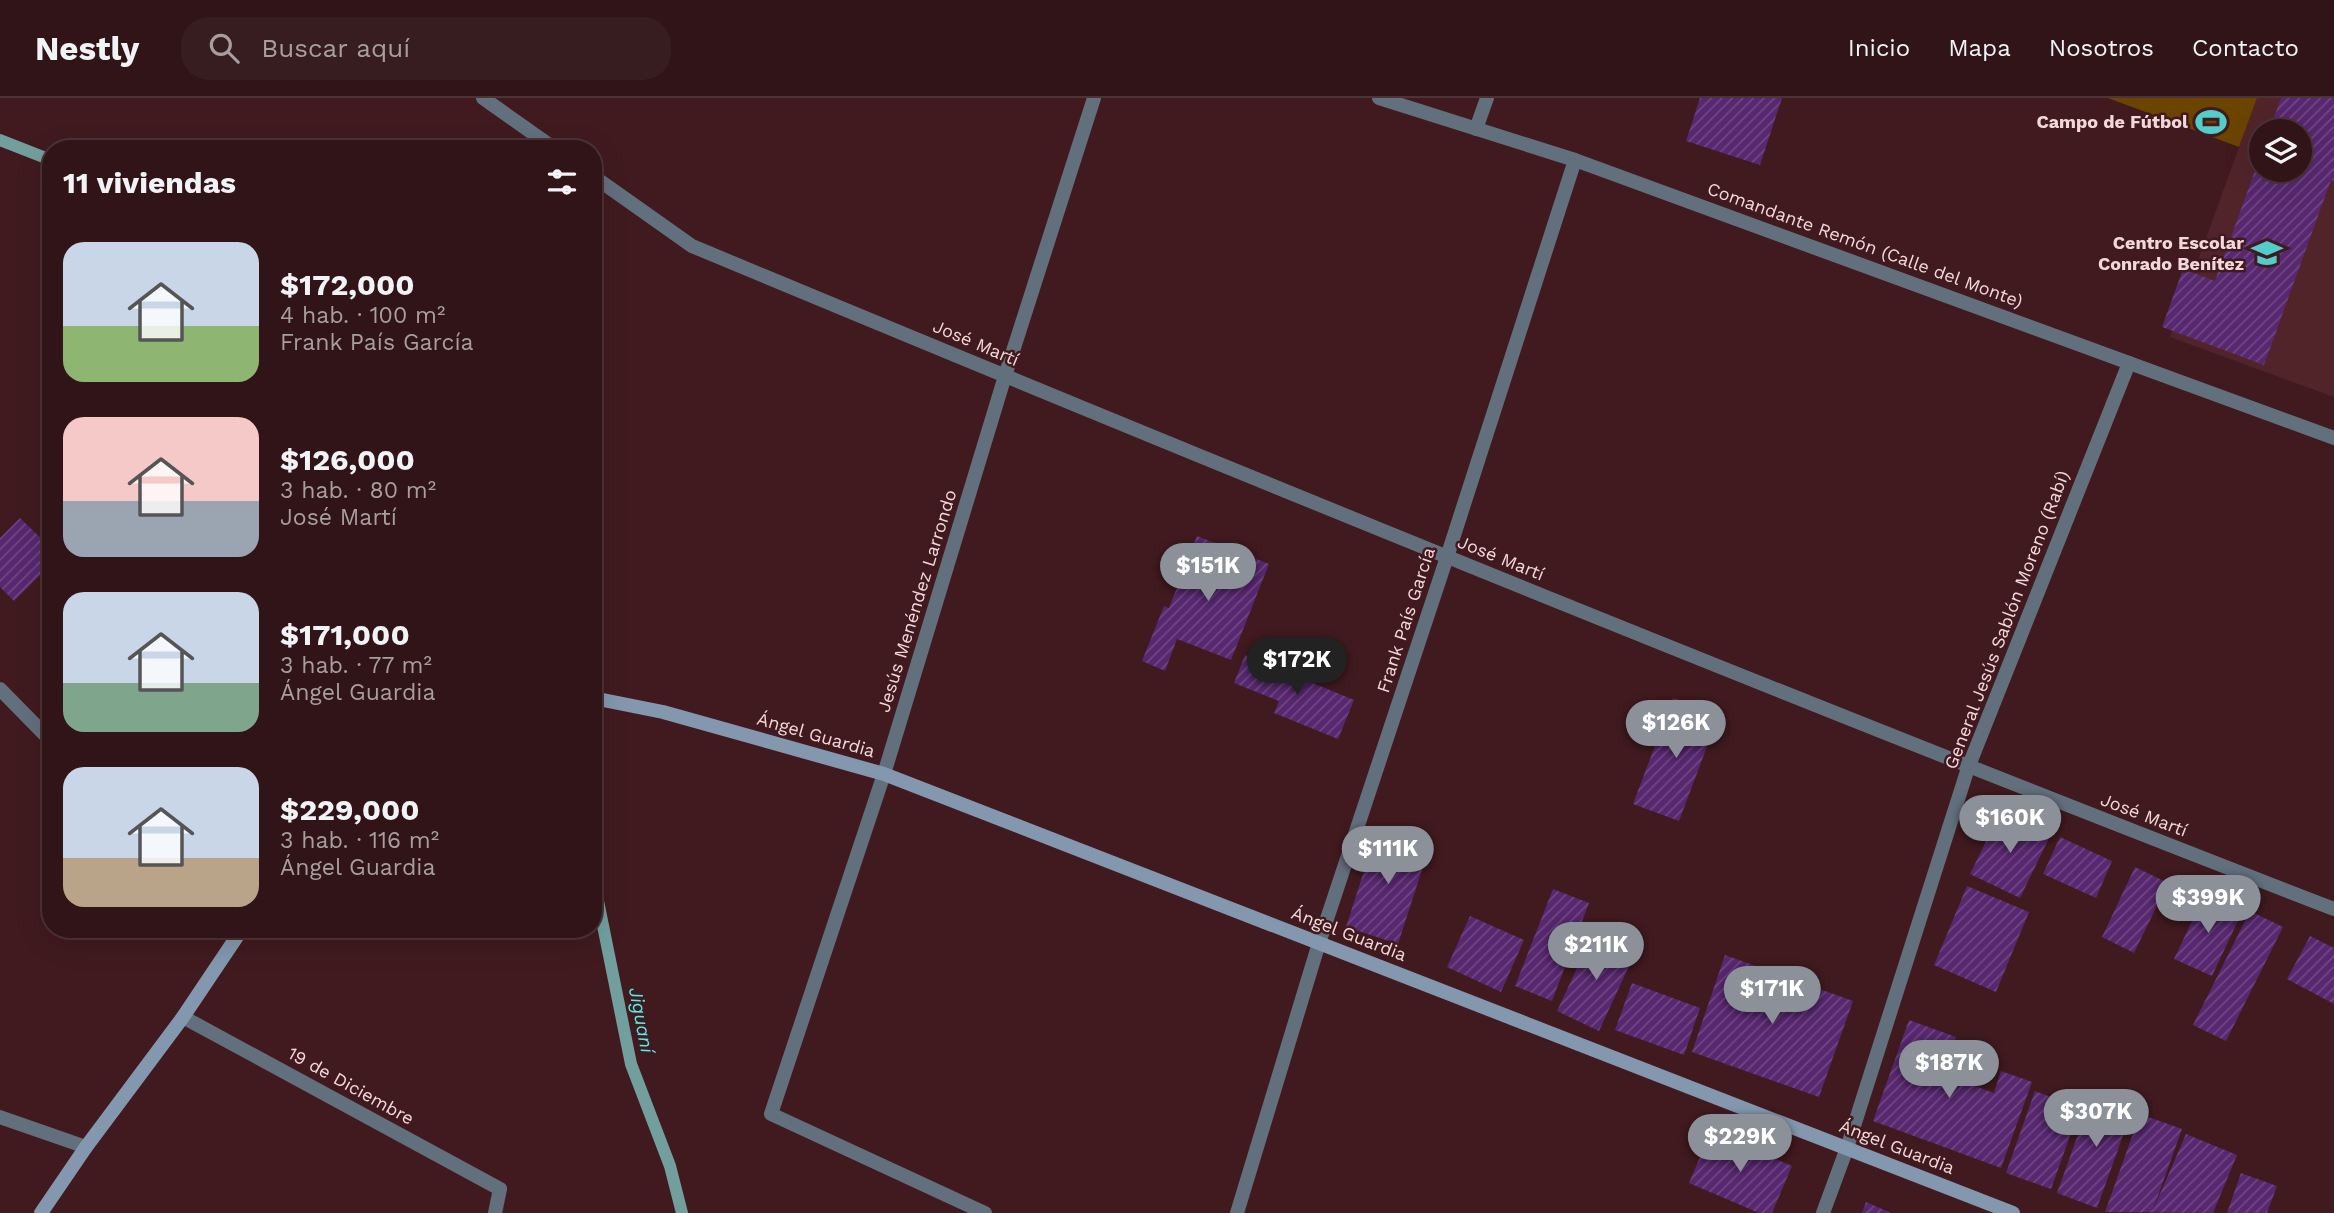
<!DOCTYPE html>
<html lang="es">
<head>
<meta charset="utf-8">
<style>
  :root { --surface:#301417; --page:#381d20; --text:#f1f3f6; --muted:#a89ea1; --line:#4b3336; --accent:#8c9099 }
  body { margin:0; font-family:"Work Sans",sans-serif; background:var(--page); color:var(--text); height:100vh; display:flex; flex-direction:column; font-size:26px; white-space:nowrap }
  * { box-sizing:border-box; margin:0 }
  p { font-size:23px; color:var(--muted) }
  .icon { flex:none; width:38px; height:38px; fill:none; stroke:currentColor; stroke-width:2; stroke-linecap:round; stroke-linejoin:round }
  .map { position:relative; flex:1; overflow:hidden }
  .drawer { position:absolute; left:42px; top:42px; width:560px; height:798px; display:flex; flex-direction:column; background:var(--surface); border-radius:28px; box-shadow:0 7px 28px #0002,0 0 0 2px var(--line) }
  .drawer>* { flex:none }
  .controls { position:absolute; left:2249px; top:21px; display:grid; gap:14px }
  .controls a { display:grid; place-items:center; width:63px; height:63px; border-radius:50%; background:var(--surface); box-shadow:0 7px 28px #0002,0 0 0 2px var(--line); font-size:35px }
  .price { position:absolute; translate:-50% -60px; padding:0 16px; border-radius:24px; background:var(--accent); color:#fff; font-size:23px; line-height:46px; filter:drop-shadow(0 2px 4px #0008) }
  .price::after { content:''; position:absolute; left:50%; top:42px; width:21px; height:16px; margin-left:-10px; background:inherit; clip-path:polygon(0 0,100% 0,50% 100%) }
  .price.active { background:#222; color:#fff }
  ul { padding:0; list-style:none }
  li { display:flex; align-items:center; gap:21px; height:175px; padding:0 21px }
  li span { display:grid; place-items:center; flex:none; width:196px; height:140px; border-radius:21px; color:#555 }
  li>.icon { margin-inline-start:auto }
  span .icon { width:84px; height:84px; fill:#fffc; stroke-width:1 }
  li b { font-size:30px }
  h2 { display:flex; justify-content:space-between; align-items:center; height:84px; padding:0 21px; font-size:30px }
  header { display:flex; align-items:center; gap:42px; box-sizing:border-box; height:98px; padding:0 35px; background:var(--surface); border-bottom:2px solid var(--line) }
  header strong { font-size:33px }
  nav { display:flex; gap:38px; margin-inline-start:auto; font-size:24px }
  .search { width:490px; height:63px; background:var(--page); display:flex; align-items:center; gap:18px; box-sizing:border-box; padding:0 24px; border-radius:28px; color:var(--muted); font-size:26px }
  .map>svg:first-child { display:block }
</style>
</head>
<body>
<header>
<strong>Nestly</strong>
<div class="search"><svg class="icon" aria-label="search" viewBox="0 0 24 24"><circle cx="10" cy="10" r="6"/><path d="M15 15l6 6"/></svg>Buscar aquí</div>
<nav><a>Inicio</a><a>Mapa</a><a>Nosotros</a><a>Contacto</a></nav>
</header>
<div class="map">
<svg width="2334" height="1115" viewBox="0 0 2334 1115">
  <defs>
    <pattern id="building-hatch" width="6" height="6" patternUnits="userSpaceOnUse" patternTransform="scale(1.75)"><rect width="6" height="6" fill="#57276f"/><path d="M-1 1l2-2M0 6l6-6M5 7l2-2" fill="none" stroke="#704683"/></pattern>
  </defs>
  <rect width="100%" height="100%" fill="#401a1f"/>
  <path fill="#51242a" fill-rule="evenodd" d="M2257 0H2334V299L2170 239ZM2261 33H2300V72H2261Z"/>
  <polygon fill="#6b4400" points="2108,0 2257,0 2239,49"/>
  <g fill="none" stroke-linecap="round" stroke-linejoin="round">
    <g stroke="#729f9e" stroke-width="12">
      <polyline points="0,42 51,62"/>
      <polyline points="593,729 597,798 631,966 670,1068 682,1115"/>
    </g>
  </g>
  <g fill="url(#building-hatch)">
    <polygon points="1700,0 1782,0 1760,67 1686,43"/>
    <polygon points="2281,0 2334,0 2334,83 2331,82 2264,267 2162,229 2183,171 2215,183 2261,56 2261,72 2300,72 2300,33 2269,33"/>
    <polygon points="20,420 51,450 51,466 14,503 0,489 0,440"/>
    <polygon points="1197,438 1269,466 1231,562 1177,541 1165,573 1142,563 1164,508 1169,510"/>
    <polygon points="1245,557 1354,602 1338,641 1274,615 1279,603 1234,585"/>
    <polygon points="1673,600 1719,617 1679,723 1633,706"/>
    <polygon points="2001,713 2050,738 2020,800 1970,776"/>
    <polygon points="1378,729 1430,747 1398,846 1346,829"/>
    <polygon points="2060,739 2112,763 2096,800 2043,776"/>
    <polygon points="2135,769 2168,785 2134,855 2102,839"/>
    <polygon points="1967,788 2029,814 1996,894 1934,867"/>
    <polygon points="1553,791 1589,805 1552,903 1515,888"/>
    <polygon points="2205,796 2242,814 2212,878 2174,861"/>
    <polygon points="2250,813 2283,829 2226,943 2193,927"/>
    <polygon points="1470,818 1524,842 1501,894 1447,869"/>
    <polygon points="1593,836 1635,855 1599,933 1557,913"/>
    <polygon points="2310,838 2334,850 2334,906 2287,881"/>
    <polygon points="1725,857 1853,903 1819,999 1692,954"/>
    <polygon points="1632,885 1700,910 1684,957 1615,932"/>
    <polygon points="1909,922 1956,939 1942,976 1994,995 2001,973 2032,984 2001,1070 1873,1023"/>
    <polygon points="2094,992 2134,1007 2097,1110 2057,1095"/>
    <polygon points="2035,993 2080,1010 2051,1091 2006,1075"/>
    <polygon points="2140,1016 2182,1031 2153,1112 2186,1036 2237,1057 2213,1115 2105,1114"/>
    <polygon points="1711,1033 1792,1068 1772,1115 1759,1115 1689,1085"/>
    <polygon points="2241,1075 2277,1088 2267,1115 2227,1115"/>
    <polygon points="1866,1104 1891,1115 1862,1115"/>
  </g>
  <g fill="none" stroke-linecap="round" stroke-linejoin="round">
    <g stroke="#626f7d" stroke-width="14">
      <polyline points="483,0 555,51"/>
      <polyline points="1379,0 1575,62 2334,340"/>
      <polyline points="1476,31 1487,0"/>
      <path d="M593 78 692 148C1237 375 1783 598 2334 811"/>
      <polyline points="0,591 51,643"/>
      <polyline points="1319,845 1447,459 1575,62"/>
      <polyline points="183,919 500,1091 495,1115"/>
      <polyline points="0,1019 86,1049"/>
      <polyline points="1847,1050 1968,670 2129,265"/>
      <polyline points="985,1115 771,1016 884,676 1005,278 1094,0"/>
    </g>
    <g stroke="#626f7d" stroke-width="14">
      <polyline points="1237,1115 1319,845"/>
      <polyline points="1823,1115 1847,1050"/>
    </g>
    <g stroke="#8397ae" stroke-width="14">
      <polyline points="593,600 663,614 884,676 2013,1115"/>
      <polyline points="41,1115 86,1049 183,919 242,831"/>
    </g>
  </g>
  <defs>
    <g id="stadium-bare" transform="scale(2.415)"><path d="M0-5a6.5 5 0 1 0 0 10a6.5 5 0 1 0 0-10ZM-3.5-1.8h7v3.6h-7Z" fill="#53cdca" stroke="#401a1f" stroke-width="2.5" paint-order="stroke"/></g>
    <g id="school-bare" transform="scale(2.415)"><path d="M0-5L7-2L0 1L-7-2ZM-4 1L0 2.5L4 1V4Q0 6-4 4Z" fill="#53cdca" stroke="#401a1f" stroke-width="2.5" paint-order="stroke"/></g>
  </defs>
  <g fill-rule="evenodd">
    <use href="#stadium-bare" x="2211" y="24"/>
    <use href="#school-bare" x="2267" y="155"/>
  </g>
  <g text-anchor="middle" stroke-width="5" stroke-linejoin="round" paint-order="stroke">
    <g font-size="18" font-weight="bold" fill="#f3d8da" stroke="#401a1f" text-anchor="end">
      <text x="2188" y="30">Campo de Fútbol</text>
      <text x="2244" y="151">Centro Escolar<tspan x="2244" dy="21">Conrado Benítez</tspan></text>
    </g>
    <g font-size="18" fill="#f3d8da" stroke="#401a1f">
      <text transform="translate(1865 147) rotate(20)" y="6">Comandante Remón (Calle del Monte)</text>
      <text transform="translate(976 245) rotate(23)" y="6">José Martí</text>
      <text transform="translate(1501 460) rotate(22)" y="6">José Martí</text>
      <text transform="translate(917 503) rotate(-73)" y="6">Jesús Menéndez Larrondo</text>
      <text transform="translate(1406 522) rotate(-72)" y="6">Frank País García</text>
      <text transform="translate(2007 522) rotate(-69)" y="6">General Jesús Sablón Moreno (Rabí)</text>
      <text transform="translate(816 637) rotate(16)" y="6">Ángel Guardia</text>
      <text transform="translate(2144 717) rotate(21)" y="6">José Martí</text>
      <text transform="translate(1349 836) rotate(21)" y="6">Ángel Guardia</text>
      <text transform="translate(351 988) rotate(29)" y="6">19 de Diciembre</text>
      <text transform="translate(1897 1049) rotate(21)" y="6">Ángel Guardia</text>
    </g>
    <g font-size="19" font-style="italic" fill="#57ebe7" stroke="#401a1f">
      <text transform="translate(642 922) rotate(79)" y="7">Jiguaní</text>
    </g>
  </g>
</svg>
<div class="controls">
<a><svg class="icon" aria-label="layers" viewBox="0 0 24 24"><path d="M12 4l9 5-9 5-9-5zM3 14l9 5 9-5"/></svg></a>
</div>
<b class="price" style="left:1208px;top:505px">$151K</b>
<b class="price active" style="left:1297px;top:599px">$172K</b>
<b class="price" style="left:1676px;top:662px">$126K</b>
<b class="price" style="left:2010px;top:757px">$160K</b>
<b class="price" style="left:1388px;top:788px">$111K</b>
<b class="price" style="left:2208px;top:837px">$399K</b>
<b class="price" style="left:1596px;top:884px">$211K</b>
<b class="price" style="left:1772px;top:928px">$171K</b>
<b class="price" style="left:1949px;top:1002px">$187K</b>
<b class="price" style="left:2096px;top:1051px">$307K</b>
<b class="price" style="left:1740px;top:1076px">$229K</b>
<section class="drawer">
<h2>11 viviendas<svg class="icon" aria-label="filters" viewBox="0 0 24 24"><path d="M4 7h16M4 17h16"/><circle cx="9" cy="7" r="2"/><circle cx="15" cy="17" r="2"/></svg></h2>
<ul>
<li><span style="background:linear-gradient(#c9d6e8 60%,#8fb573 0)"><svg class="icon" aria-label="home" viewBox="0 0 24 24"><path d="M3 11l9-7 9 7M6 9v11h12V9"/></svg></span><div><b>$172,000</b><p>4 hab. · 100 m²</p><p>Frank País García</p></div></li>
<li><span style="background:linear-gradient(#f6c9c9 60%,#9aa5b1 0)"><svg class="icon" aria-label="home" viewBox="0 0 24 24"><path d="M3 11l9-7 9 7M6 9v11h12V9"/></svg></span><div><b>$126,000</b><p>3 hab. · 80 m²</p><p>José Martí</p></div></li>
<li><span style="background:linear-gradient(#c9d6e8 65%,#7fa58c 0)"><svg class="icon" aria-label="home" viewBox="0 0 24 24"><path d="M3 11l9-7 9 7M6 9v11h12V9"/></svg></span><div><b>$171,000</b><p>3 hab. · 77 m²</p><p>Ángel Guardia</p></div></li>
<li><span style="background:linear-gradient(#c9d6e8 65%,#b9a48a 0)"><svg class="icon" aria-label="home" viewBox="0 0 24 24"><path d="M3 11l9-7 9 7M6 9v11h12V9"/></svg></span><div><b>$229,000</b><p>3 hab. · 116 m²</p><p>Ángel Guardia</p></div></li>
</ul>
</section>
</div>
</body>
</html>
